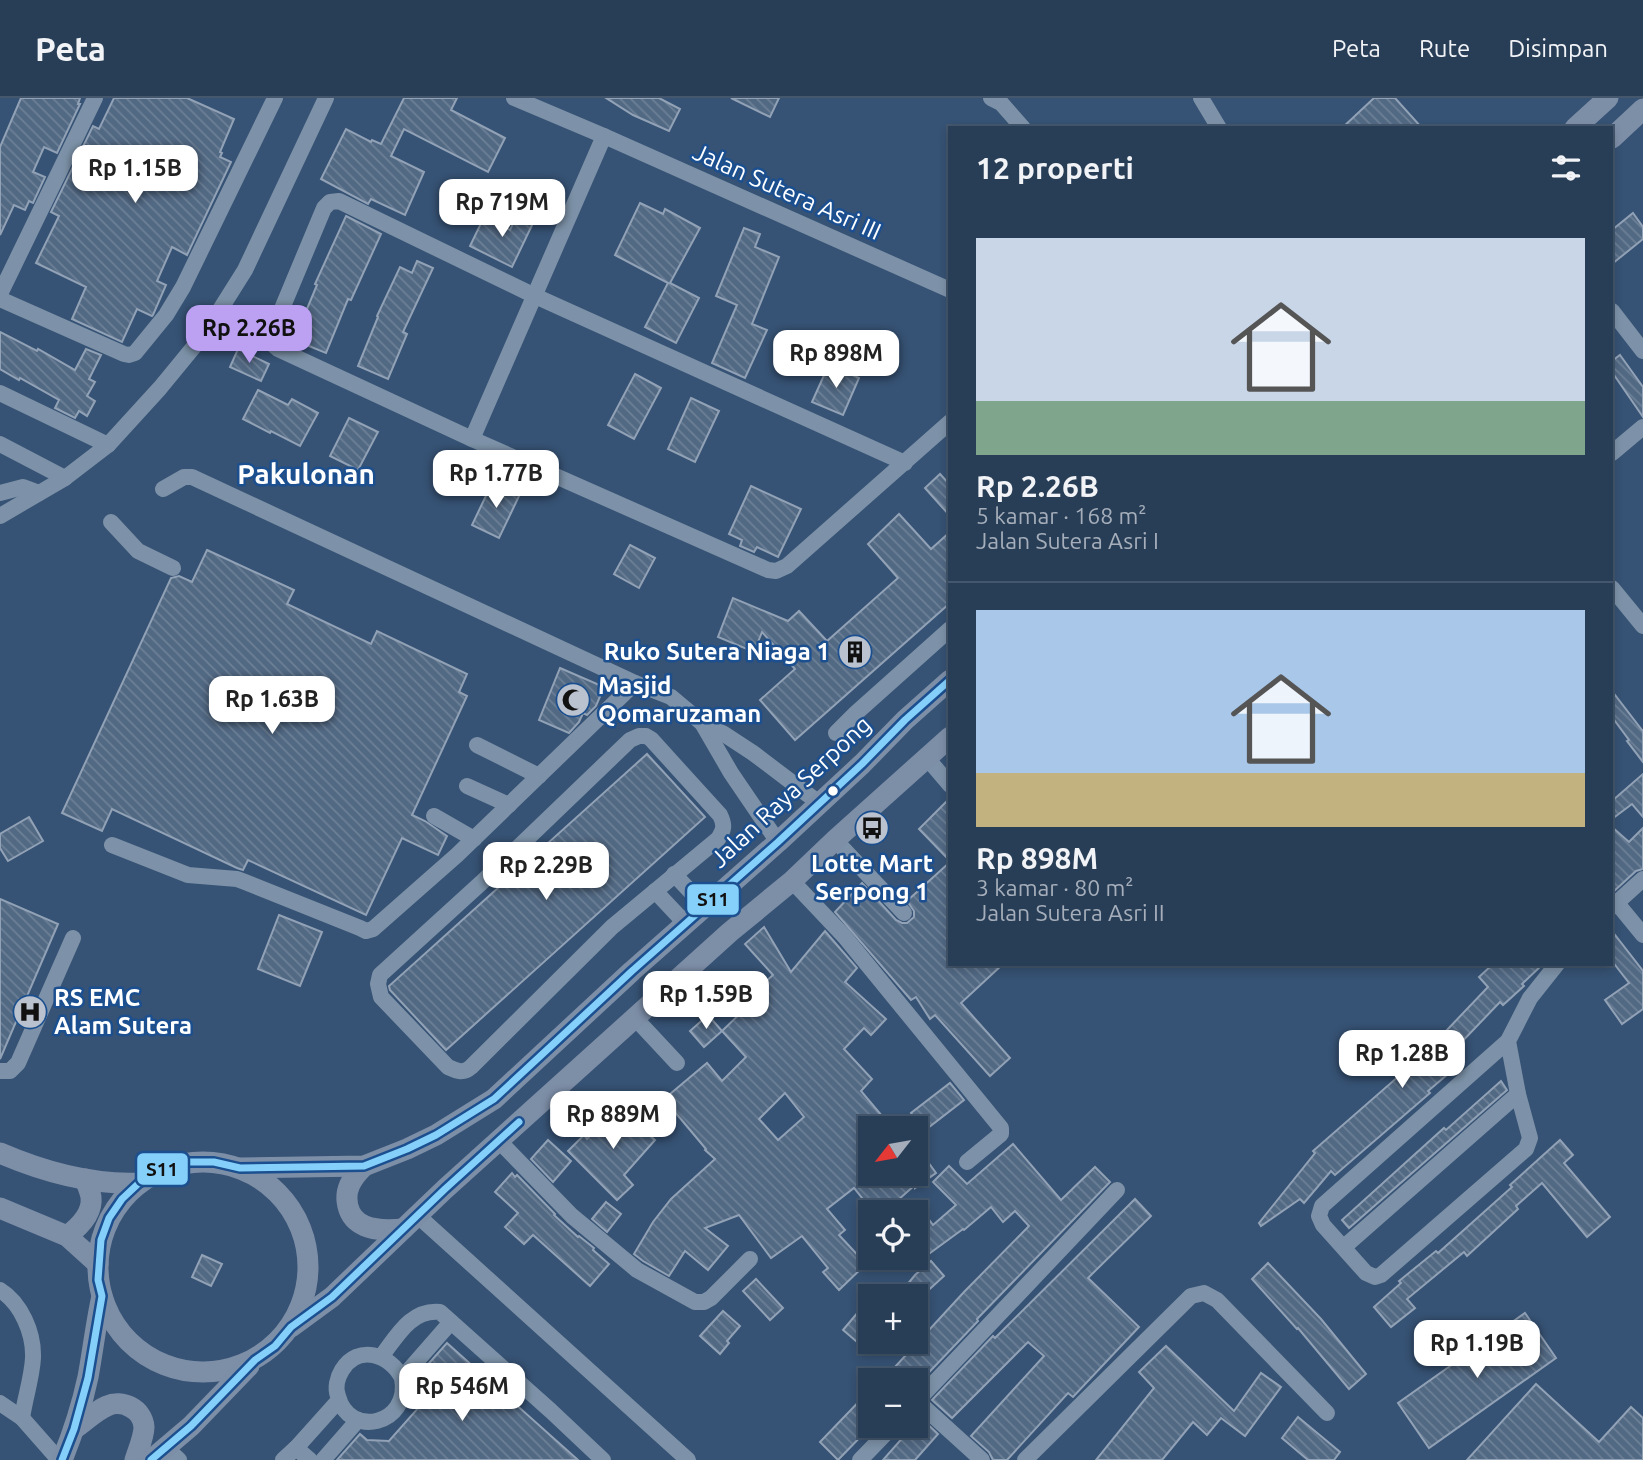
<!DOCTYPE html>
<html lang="id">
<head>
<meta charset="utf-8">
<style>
  :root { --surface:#283e57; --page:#344961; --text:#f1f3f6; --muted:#a5aeba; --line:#44576d; --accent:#bca0f2 }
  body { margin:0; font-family:Ubuntu,sans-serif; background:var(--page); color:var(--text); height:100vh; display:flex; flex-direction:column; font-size:26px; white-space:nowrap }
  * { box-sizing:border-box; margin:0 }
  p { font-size:23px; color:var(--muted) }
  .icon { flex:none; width:38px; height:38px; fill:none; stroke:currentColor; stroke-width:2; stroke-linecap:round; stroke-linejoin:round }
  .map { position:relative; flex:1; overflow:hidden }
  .details { position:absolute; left:948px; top:28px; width:665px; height:840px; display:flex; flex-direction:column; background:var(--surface); border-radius:0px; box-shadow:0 4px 10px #0003,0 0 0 2px var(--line) }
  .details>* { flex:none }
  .needle { width:46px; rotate:239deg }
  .controls { position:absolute; left:858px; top:1018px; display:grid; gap:14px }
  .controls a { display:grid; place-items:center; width:70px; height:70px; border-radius:0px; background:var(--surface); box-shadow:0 4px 10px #0003,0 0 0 2px var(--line); font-size:35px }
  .price { position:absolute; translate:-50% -60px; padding:0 16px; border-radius:14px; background:#fff; color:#222; font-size:23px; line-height:46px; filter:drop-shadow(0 2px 4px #0008) }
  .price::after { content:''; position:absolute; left:50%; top:42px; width:21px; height:16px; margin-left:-10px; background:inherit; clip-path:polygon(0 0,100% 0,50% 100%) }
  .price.current { background:var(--accent); color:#111 }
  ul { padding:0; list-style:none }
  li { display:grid; align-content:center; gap:14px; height:371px; padding:0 28px }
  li+li { border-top:2px solid var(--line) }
  li span { display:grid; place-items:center; height:217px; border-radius:0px; color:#555 }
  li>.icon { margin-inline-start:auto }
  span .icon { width:126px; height:126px; fill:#fffc; stroke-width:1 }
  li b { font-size:30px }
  h2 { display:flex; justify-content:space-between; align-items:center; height:84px; padding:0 28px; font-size:30px }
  header { display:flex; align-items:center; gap:42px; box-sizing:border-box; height:98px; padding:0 35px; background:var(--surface); border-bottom:2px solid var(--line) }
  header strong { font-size:33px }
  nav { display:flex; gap:38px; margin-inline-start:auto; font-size:24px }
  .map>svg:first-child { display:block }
</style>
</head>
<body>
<header>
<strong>Peta</strong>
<nav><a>Peta</a><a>Rute</a><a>Disimpan</a></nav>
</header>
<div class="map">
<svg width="1643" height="1362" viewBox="0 0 1643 1362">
  <defs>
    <pattern id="building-back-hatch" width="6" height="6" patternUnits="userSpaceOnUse" patternTransform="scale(1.75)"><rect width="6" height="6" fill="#526984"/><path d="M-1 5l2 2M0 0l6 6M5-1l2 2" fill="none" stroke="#6c8096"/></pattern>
  </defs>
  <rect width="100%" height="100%" fill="#365274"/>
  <g fill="url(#building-back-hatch)" stroke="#92a2b6" stroke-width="2" fill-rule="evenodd">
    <polygon points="21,0 80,0 78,6 80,6 57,55 44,49 33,74 45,79 33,105 29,103 25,112 14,107 0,137 0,49"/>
    <polygon points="114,0 187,0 234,21 220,54 222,55 220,59 231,64 187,157 172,149 157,183 166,187 153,217 152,218 137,211 122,244 72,221 86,189 36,165 59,118 51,114 93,28 99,31"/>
    <polygon points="404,0 457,0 451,12 505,40 488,74 404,31 391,58 424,74 405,117 371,101 368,106 321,81 346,31 371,44 372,42 381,46"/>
    <polygon points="606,0 659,0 680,11 669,33 633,17"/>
    <polygon points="731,0 779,0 770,19"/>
    <polygon points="1374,0 1395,0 1422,30 1342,30"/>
    <polygon points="640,105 663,116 665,111 700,130 670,185 699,200 676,245 645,229 668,185 615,157"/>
    <polygon points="518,115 534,123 512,169 470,148 484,119 510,132"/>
    <polygon points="1633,115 1643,129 1643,141 1612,166 1612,132"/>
    <polygon points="346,118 381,136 351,202 348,201 326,255 294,242 317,187 315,186"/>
    <polygon points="744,130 760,136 755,149 779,159 752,226 767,232 745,280 712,265 737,207 716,198"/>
    <polygon points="417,163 433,170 403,234 407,236 388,281 358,268 378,219 377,218 400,169 412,175"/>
    <polygon points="0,234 37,253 38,251 75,272 86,251 101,257 89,281 95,284 87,298 95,303 87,318 79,313 75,320 55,310 59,302 20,280 19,282 0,271"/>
    <polygon points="238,251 269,266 261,283 230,269"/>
    <polygon points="1620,257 1643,289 1643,319 1612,274 1612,263"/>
    <polygon points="829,266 859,280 843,317 812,304"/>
    <polygon points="635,276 661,290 634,341 608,327"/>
    <polygon points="258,292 288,307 292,301 318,315 300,348 271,333 270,335 243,321"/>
    <polygon points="691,300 719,313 695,364 668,351"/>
    <polygon points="349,320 378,334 358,372 330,358"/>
    <polygon points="940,376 950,387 950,418 925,390"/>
    <polygon points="493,383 520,396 499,440 472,427"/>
    <polygon points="751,388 801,411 778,459 757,449 754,454 740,448 742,442 729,436"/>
    <polygon points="899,416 931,451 950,434 950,505 795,642 760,602 795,571 762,534 754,554 718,539 733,500 788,523 799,513 827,543 898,480 868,446"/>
    <polygon points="630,447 655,460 639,490 614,476"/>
    <polygon points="207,452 294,492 287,506 371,546 377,533 467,576 459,594 467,598 412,717 425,723 447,738 438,757 402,740 366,817 248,762 243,772 237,770 112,711 102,733 62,715 171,480 179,478 192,484"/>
    <polygon points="560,570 604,589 596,608 587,617 583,615 579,624 569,635 539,622"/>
    <polygon points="1612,593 1642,632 1643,632 1643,664 1627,643 1629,642 1612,619"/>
    <polygon points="647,656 705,719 446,952 390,892 389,888"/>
    <polygon points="1643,676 1643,719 1632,706 1612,721 1612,703"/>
    <polygon points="950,700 950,763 919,731"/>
    <polygon points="29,719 43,743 8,763 0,750 0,736"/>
    <polygon points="1612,729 1629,744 1643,730 1643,771 1636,773 1612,795"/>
    <polygon points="950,764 950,866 1003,866 961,905 1010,960 990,978 935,917 930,921 916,899 911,902 835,814 862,785 896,822 902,825 907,825 914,819 914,813 907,803"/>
    <polygon points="0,801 58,826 0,961"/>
    <polygon points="279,817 322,834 300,888 258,871"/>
    <path d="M764 829 791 874 825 833 857 870 845 884 886 921 871 937 864 930 844 951 872 981 861 993 893 1031H870V1076H915V1068L925 1060 936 1075 915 1090V1087L898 1102 901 1105 890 1115H874L854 1090 827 1111 845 1132 839 1137 866 1166 839 1192 823 1174 828 1170 802 1138 771 1160 739 1117 705 1130 728 1148 708 1172 685 1153 669 1178 643 1163 634 1156 653 1124 671 1101 715 1061 705 1052 706 1051 664 1001 707 965 722 983 746 959 722 933 748 908 744 903 773 877 745 846ZM785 995 804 1019 778 1042 759 1021Z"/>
    <polygon points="1612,833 1643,873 1643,911 1622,926 1605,902 1629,885 1612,863"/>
    <polygon points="1493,866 1543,866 1522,886 1524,888 1503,907 1500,904 1453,953 1462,964 1428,993 1430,995 1335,1077 1331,1073 1304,1105 1300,1101 1261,1128 1259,1125 1315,1055 1313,1053 1408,970 1409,971 1450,937 1446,933 1488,889 1479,879"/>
    <polygon points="708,917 722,933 704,949 690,933"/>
    <polygon points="1501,983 1507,992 1349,1130 1342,1122 1444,1030 1446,1032"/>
    <polygon points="950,985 964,1002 924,1033 911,1015"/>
    <polygon points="617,1008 655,1042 624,1077 633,1087 617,1102 568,1053 584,1037 587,1041"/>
    <polygon points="548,1042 571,1063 553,1084 531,1061"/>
    <polygon points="1560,1042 1573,1057 1564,1065 1610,1119 1587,1139 1542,1085 1516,1108 1518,1111 1467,1158 1464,1154 1407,1201 1415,1210 1391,1229 1374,1209 1401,1185 1399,1183 1436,1153 1438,1155 1512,1089 1510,1087"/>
    <polygon points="1013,1046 1061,1102 1095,1069 1110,1084 977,1221 978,1223 915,1289 915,1283 882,1283 964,1194 1029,1128 1015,1113 1003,1124 991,1109 964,1132 963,1131 915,1166 915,1128 927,1119 933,1127 956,1107 933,1084 949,1068 967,1086"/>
    <polygon points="512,1075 515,1079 517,1077 555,1116 554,1117 578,1139 579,1138 594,1150 593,1152 609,1166 590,1188 533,1137 524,1146 505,1129 518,1115 495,1094"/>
    <polygon points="1135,1101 1151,1118 1088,1180 1139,1229 1073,1299 1068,1295 1007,1362 993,1362 989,1354 971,1338 1044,1258 1028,1244 952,1320 932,1302 993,1238 995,1240"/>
    <polygon points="606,1104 621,1116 607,1134 592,1121"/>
    <polygon points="202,1157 222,1166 211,1188 192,1179"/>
    <polygon points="931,1163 944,1178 921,1199 897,1199 915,1177"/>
    <polygon points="1268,1165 1321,1221 1366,1276 1349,1291 1298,1230 1297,1231 1252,1181"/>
    <polygon points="756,1181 783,1210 770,1222 743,1193"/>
    <polygon points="870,1200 870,1241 863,1249 843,1232"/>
    <polygon points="723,1213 740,1228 727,1243 729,1245 720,1256 700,1238"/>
    <polygon points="1525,1215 1556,1260 1429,1350 1398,1305"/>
    <polygon points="447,1245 578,1362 337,1362 360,1336 367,1342 389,1343 428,1299 427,1276 423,1272"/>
    <polygon points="1166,1248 1234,1313 1261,1275 1281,1289 1245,1338 1221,1320 1207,1337 1193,1324 1162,1362 1096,1362 1154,1290 1139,1274"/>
    <polygon points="1536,1286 1599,1344 1631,1309 1643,1320 1643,1362 1467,1362"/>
    <polygon points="870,1292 870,1329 838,1362 820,1344"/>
    <polygon points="1298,1319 1340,1354 1334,1362 1308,1362 1282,1340"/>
    <polygon points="921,1320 938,1336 915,1362 883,1362 913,1328 915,1328"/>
  </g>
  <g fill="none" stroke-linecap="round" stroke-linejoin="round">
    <g stroke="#7d92a8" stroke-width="16">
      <polyline points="514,0 604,38 950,192"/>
      <polyline points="991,0 1001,5 1023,30"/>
      <polyline points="1201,0 1219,30"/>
      <polyline points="0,196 95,0"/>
      <polyline points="0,201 124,256 129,257 135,255 166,217 183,189 275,0"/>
      <polyline points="1612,213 1643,253"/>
      <polyline points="0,295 108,347"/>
      <polyline points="472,341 604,38"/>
      <polyline points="0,346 65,380"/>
      <polyline points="1612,355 1643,329"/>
      <polyline points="905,365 535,198 339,103 330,104 324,110 271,237 271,245 278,251 472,341 768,472 776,473 787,468 950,324"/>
      <polyline points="163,391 184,379 192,379 635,585 671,599 702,625 724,636 753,655 819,705"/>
      <polyline points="0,395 23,389 39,395"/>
      <polyline points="0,418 65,380 108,347 160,290 206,234 245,172 326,0"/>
      <polyline points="111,424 138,453 173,470"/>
      <polyline points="1612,490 1643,528"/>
      <polyline points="702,625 731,675 778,744"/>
      <polyline points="836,635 856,615 950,531"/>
      <path d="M639 638H646L651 641 720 717C725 727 724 732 718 741L612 829 471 969C463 976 457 973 448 969L381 899 378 886 380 877 481 785 630 642Z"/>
      <polyline points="477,647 539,678"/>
      <polyline points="927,660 950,687"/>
      <polyline points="467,688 509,707"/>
      <polyline points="434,718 474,741"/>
      <polyline points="835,742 904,815"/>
      <polyline points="112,747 188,777 237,781 245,784 360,830 366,833 373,831 457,757 635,585"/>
      <polyline points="674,776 705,809"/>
      <polyline points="792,783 844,838 1001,1030 1001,1036 967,1064"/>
      <polyline points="655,793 686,826"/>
      <polyline points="1616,804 1643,837"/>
      <polyline points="1612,809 1643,781"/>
      <polyline points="635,920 677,965"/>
      <polyline points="1508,943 1518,996 1530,1040 1526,1051 1381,1177 1375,1179 1366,1175 1323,1127 1319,1118 1322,1108 1508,943 1530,900 1557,866"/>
      <polyline points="0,973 10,973 18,965 73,840"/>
      <polyline points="498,1042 572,1118 637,1172 695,1204 704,1204 711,1200 750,1161"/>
      <polyline points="417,1117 688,1362"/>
      <polyline points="1344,1149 1518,996"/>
      <path d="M0 1192C21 1205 34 1235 33 1260 32 1279 25 1300 22 1320"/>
      <path d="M381 1259C397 1238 411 1211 440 1214L551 1313 603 1362"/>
      <path d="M402 1280C390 1256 358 1246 342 1272 337 1280 335 1290 338 1298 349 1341 411 1327 402 1280L451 1224"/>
      <polyline points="917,1303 982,1362"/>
      <polyline points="0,1305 22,1320 59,1362"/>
      <polyline points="915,1305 1117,1092"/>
      <polyline points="166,1350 179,1362"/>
      <polyline points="296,1350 310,1362"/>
      <polyline points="283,1362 296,1350 339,1302"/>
      <polyline points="323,1362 358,1322"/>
      <polyline points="860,1362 893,1328"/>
      <polyline points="1025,1362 1191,1198 1204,1195 1217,1202 1327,1315"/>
    </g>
    <g stroke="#7d8ea7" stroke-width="21">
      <polyline points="1575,30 1608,0"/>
      <polyline points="1612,40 1643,11"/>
      <path d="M0 1055C44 1074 91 1087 139 1085"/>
      <circle cx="203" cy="1169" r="105"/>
      <path d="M364 1068C360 1072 356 1076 353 1081 342 1097 346 1120 365 1128 377 1133 391 1132 403 1131"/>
      <polyline points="240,1070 364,1068 407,1051 436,1037 494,1001 632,873 778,744 862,666 905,622 950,582"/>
      <polyline points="0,1110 67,1138 98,1166"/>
      <path d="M67 1138C79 1129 93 1116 91 1099 90 1093 87 1087 85 1081"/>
      <polyline points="291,1229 332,1199 445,1091 730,834 792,783 835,742 950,639"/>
      <path d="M74 1331C85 1324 95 1313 107 1308 122 1301 143 1311 144 1329 144 1339 138 1352 135 1362"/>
      <path d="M62 1362C73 1335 82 1307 88 1279 93 1252 96 1225 102 1198"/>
      <polyline points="151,1362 191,1328 249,1268"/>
    </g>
    <g stroke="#1b4f8f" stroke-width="12">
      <g id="bus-1">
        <polyline points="62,1362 74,1331 88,1280 102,1198 98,1182 101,1142 109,1120 122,1101 139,1085 162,1071 188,1064 214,1064 240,1070 364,1068 407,1051 436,1037 494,1001 632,873 778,744 862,666 905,622 950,582"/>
        <polyline points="151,1362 191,1328 255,1262 275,1248 291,1229 332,1199 445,1091 519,1024"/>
      </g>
    </g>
    <use href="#bus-1" stroke="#84d0fa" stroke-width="7"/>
  </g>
  <defs>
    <g id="building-disc" transform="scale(1.75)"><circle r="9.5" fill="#b9c2ce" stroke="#1b4f8f"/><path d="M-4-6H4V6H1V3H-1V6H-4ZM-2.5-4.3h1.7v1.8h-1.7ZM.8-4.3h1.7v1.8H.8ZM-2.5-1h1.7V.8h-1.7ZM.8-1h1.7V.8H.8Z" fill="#111"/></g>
    <g id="mosque-disc" transform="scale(1.75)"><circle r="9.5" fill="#b9c2ce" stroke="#1b4f8f"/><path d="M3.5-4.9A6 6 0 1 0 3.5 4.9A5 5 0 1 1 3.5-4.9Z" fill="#111"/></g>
    <g id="bus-disc" transform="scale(1.75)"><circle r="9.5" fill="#b9c2ce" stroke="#1b4f8f"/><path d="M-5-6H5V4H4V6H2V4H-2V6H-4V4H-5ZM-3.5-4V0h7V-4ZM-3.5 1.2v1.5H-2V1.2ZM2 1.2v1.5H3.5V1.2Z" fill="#111"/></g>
    <g id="hospital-disc" transform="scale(1.75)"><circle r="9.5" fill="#b9c2ce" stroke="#1b4f8f"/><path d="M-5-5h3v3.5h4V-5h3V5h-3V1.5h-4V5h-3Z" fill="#111"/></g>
  </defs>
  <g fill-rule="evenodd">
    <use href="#building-disc" x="855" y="554"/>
    <use href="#mosque-disc" x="573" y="602"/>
    <use href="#bus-disc" x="872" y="730"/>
    <use href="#hospital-disc" x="30" y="914"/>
  </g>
  <circle fill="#fff" stroke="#1b4f8f" stroke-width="2.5" cx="833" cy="693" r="6"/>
  <g text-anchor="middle" stroke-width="5" stroke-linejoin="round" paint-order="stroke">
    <g font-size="24" fill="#fff" stroke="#1b4f8f">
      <text transform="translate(787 94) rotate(24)" y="8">Jalan Sutera Asri III</text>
      <text transform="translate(791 694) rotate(-43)" y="8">Jalan Raya Serpong</text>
    </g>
    <g font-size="24" font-weight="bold" fill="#fff" stroke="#1b4f8f" text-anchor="start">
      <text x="830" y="562" text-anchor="end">Ruko Sutera Niaga 1</text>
      <text x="598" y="596">Masjid<tspan x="598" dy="28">Qomaruzaman</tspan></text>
      <text x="872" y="774" text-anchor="middle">Lotte Mart<tspan x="872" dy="28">Serpong 1</tspan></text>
      <text x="54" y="908">RS EMC<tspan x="54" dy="28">Alam Sutera</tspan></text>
    </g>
    <g font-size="28" font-weight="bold" fill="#fff" stroke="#1b4f8f">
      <text x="306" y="386">Pakulonan</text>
    </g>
  </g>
  <g stroke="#1b4f8f" stroke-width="2.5">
    <rect x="686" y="785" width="54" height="33" rx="7" fill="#84d0fa"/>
    <rect x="136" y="1054" width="53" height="34" rx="7" fill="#84d0fa"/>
  </g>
  <g font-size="19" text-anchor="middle" font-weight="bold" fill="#111">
    <text x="713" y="808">S11</text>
    <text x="162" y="1078">S11</text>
  </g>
</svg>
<div class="controls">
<a><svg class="needle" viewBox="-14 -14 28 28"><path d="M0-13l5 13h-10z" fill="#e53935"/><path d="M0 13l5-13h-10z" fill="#a5aeba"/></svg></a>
<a><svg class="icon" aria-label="locate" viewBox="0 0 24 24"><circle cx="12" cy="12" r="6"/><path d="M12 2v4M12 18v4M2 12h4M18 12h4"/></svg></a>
<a>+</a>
<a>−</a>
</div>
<b class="price" style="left:135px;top:107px">Rp 1.15B</b>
<b class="price" style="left:502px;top:141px">Rp 719M</b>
<b class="price current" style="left:249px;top:267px">Rp 2.26B</b>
<b class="price" style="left:836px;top:292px">Rp 898M</b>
<b class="price" style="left:496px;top:412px">Rp 1.77B</b>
<b class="price" style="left:272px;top:638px">Rp 1.63B</b>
<b class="price" style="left:546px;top:804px">Rp 2.29B</b>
<b class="price" style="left:706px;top:933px">Rp 1.59B</b>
<b class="price" style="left:1402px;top:992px">Rp 1.28B</b>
<b class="price" style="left:613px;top:1053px">Rp 889M</b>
<b class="price" style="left:1477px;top:1282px">Rp 1.19B</b>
<b class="price" style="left:462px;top:1325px">Rp 546M</b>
<section class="details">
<h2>12 properti<svg class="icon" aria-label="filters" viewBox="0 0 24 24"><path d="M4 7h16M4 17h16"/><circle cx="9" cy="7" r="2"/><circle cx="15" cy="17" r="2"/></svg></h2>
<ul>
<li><span style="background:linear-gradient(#c9d6e8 75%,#7fa58c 0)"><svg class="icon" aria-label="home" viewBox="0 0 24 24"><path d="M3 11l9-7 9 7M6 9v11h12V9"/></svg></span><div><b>Rp 2.26B</b><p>5 kamar · 168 m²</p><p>Jalan Sutera Asri I</p></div></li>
<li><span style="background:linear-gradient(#a9c7e8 75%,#c2b280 0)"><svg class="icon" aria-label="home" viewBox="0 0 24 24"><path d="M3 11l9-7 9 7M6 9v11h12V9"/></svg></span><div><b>Rp 898M</b><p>3 kamar · 80 m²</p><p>Jalan Sutera Asri II</p></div></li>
</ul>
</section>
</div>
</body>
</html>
